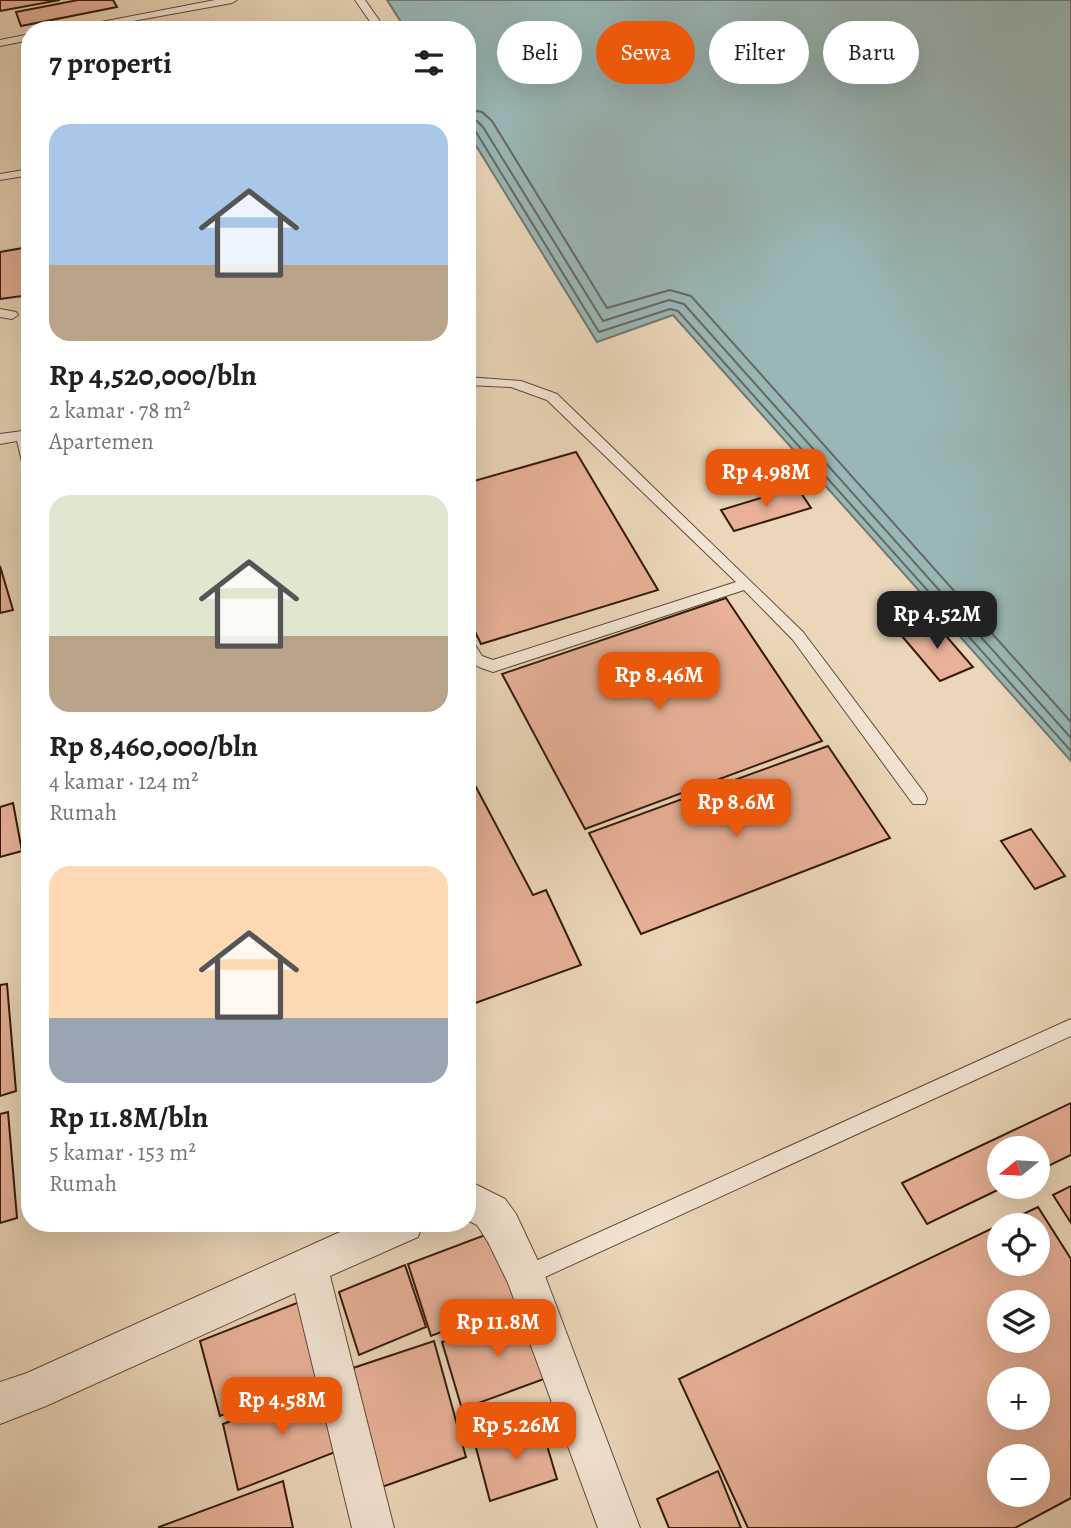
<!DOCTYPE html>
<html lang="id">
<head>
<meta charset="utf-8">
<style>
  :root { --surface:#fff; --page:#f6f6f6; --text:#202124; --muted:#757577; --accent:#ea580c }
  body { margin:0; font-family:Alegreya,serif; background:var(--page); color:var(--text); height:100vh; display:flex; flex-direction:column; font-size:26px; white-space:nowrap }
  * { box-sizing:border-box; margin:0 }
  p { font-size:23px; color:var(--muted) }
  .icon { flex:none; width:38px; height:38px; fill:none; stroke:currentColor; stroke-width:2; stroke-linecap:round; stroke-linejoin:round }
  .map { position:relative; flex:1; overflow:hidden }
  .details { position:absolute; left:21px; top:21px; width:455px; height:1211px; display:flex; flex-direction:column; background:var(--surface); border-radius:28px; box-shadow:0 7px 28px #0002 }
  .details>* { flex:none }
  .hud { position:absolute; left:497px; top:21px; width:469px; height:63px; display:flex; gap:14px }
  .needle { width:46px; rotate:252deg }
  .controls { position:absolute; left:987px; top:1136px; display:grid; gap:14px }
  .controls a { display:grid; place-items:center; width:63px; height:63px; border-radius:50%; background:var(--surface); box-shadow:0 7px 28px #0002; font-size:35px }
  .price { position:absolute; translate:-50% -60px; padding:0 16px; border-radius:14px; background:var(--accent); color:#fff; font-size:23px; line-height:46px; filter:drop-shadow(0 2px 4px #0008) }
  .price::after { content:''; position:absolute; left:50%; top:42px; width:21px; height:16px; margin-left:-10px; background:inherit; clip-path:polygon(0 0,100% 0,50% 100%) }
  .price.active { background:#222; color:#fff }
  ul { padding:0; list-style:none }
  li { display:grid; align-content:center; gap:14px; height:371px; padding:0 28px }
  li span { display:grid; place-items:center; height:217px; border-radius:21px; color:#555 }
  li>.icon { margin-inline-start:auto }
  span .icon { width:126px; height:126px; fill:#fffc; stroke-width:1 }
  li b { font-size:30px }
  h2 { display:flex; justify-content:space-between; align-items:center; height:84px; padding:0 28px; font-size:30px }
  .pill { padding:0 24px; border-radius:32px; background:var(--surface); box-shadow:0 7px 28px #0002; font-size:24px; line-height:63px }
  .pill.active { background:var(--accent); color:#fff }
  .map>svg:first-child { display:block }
</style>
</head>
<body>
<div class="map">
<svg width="1071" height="1528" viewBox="0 0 1071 1528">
  <rect width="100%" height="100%" fill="#ebd6b9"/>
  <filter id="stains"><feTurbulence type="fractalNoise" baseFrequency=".00286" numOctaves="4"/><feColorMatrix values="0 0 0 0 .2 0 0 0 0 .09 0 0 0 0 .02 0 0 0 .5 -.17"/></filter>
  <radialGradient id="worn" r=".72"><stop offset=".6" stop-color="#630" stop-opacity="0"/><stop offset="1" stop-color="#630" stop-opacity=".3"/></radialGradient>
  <polygon fill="#99b7b6" stroke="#717971" stroke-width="2" points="387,0 1071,0 1071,761 673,315 597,342 467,131 467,30 406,30"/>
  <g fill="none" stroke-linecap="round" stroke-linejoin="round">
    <g stroke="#676960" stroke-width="2">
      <polyline points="467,109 482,112 492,121 607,308 670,290 691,296 1071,722"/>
      <polyline points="467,119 477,121 483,127 603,321 669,300 684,304 1071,738"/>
      <polyline points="467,128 476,132 599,332 670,309 678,311 1071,751"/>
    </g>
  </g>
  <g fill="#e8b198" stroke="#351b0a" stroke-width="2" fill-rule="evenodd">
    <polygon points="0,0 60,0 0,11"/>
    <polygon points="78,0 113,0 117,7 21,26 16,12"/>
    <polygon points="28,247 30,295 0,299 0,252"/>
    <polygon points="576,452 658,590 481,644 467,615 467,483"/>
    <polygon points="797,487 811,508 734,531 721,510"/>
    <polygon points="0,566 13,610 0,613"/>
    <polygon points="726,598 822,741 585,829 502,674"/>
    <polygon points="934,622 973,667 940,681 901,635"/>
    <polygon points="828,746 890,838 641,934 589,833"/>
    <polygon points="467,770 533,895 546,890 581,965 467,1006"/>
    <polygon points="13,803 22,851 0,857 0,807"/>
    <polygon points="1031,829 1065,876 1035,889 1001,841"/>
    <polygon points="7,984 16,1091 0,1096 0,985"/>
    <polygon points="1071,1103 1071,1155 1038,1171 1038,1148 999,1148 999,1186 1006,1186 927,1224 902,1183"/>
    <polygon points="8,1112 17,1218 0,1223 0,1114"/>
    <polygon points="1071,1186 1071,1223 1053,1195"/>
    <path d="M1038 1207 1071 1259V1498L1015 1528H748L679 1379 999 1225V1264H1038V1225H1000ZM999 1302H1038V1340H999ZM999 1379H1038V1418H999ZM999 1456H1038V1494H999Z"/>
    <polygon points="493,1232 518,1302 431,1336 408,1264"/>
    <polygon points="405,1265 426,1327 359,1355 339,1292"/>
    <polygon points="302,1301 324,1374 220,1416 200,1341"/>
    <polygon points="533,1309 555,1375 462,1409 442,1342"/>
    <polygon points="434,1341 466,1457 382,1487 353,1368"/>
    <polygon points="326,1385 343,1449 238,1490 223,1424"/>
    <polygon points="540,1422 557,1479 490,1501 475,1444"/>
    <polygon points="718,1471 741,1528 669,1528 657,1499"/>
    <polygon points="283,1481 293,1528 159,1528 159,1527"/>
  </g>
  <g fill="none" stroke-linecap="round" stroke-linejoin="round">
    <g stroke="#624a36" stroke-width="2">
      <g id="service">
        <polygon points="215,0 237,0 232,3 83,30 60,30"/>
        <polygon points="355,0 365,0 386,30 376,30"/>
        <polygon points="30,34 30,40 0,46 0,40"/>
        <polygon points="30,169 30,175 0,180 0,174"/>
        <polygon points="0,309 16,312 18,315 12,319 0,317"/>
        <path d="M467 377 521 381 557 394 803 632 925 794 927 799 925 804H913L793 640 744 590 493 672C469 664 467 663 467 638L472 640 482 656 493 660 736 582 547 400 511 387 467 385Z"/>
        <polygon points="30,430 30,471 23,466 17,441 0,444 0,434"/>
        <polygon points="1071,1019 1071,1036 532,1283 525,1286 518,1283 515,1276 518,1269"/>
      </g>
    </g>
    <g stroke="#624a36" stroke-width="2">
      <g id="minor">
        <polygon points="467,1180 505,1199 516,1214 545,1276 640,1528 598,1528 508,1283 488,1242 477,1225 467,1220"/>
        <polygon points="360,1223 423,1223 418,1237 330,1276 394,1528 352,1528 295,1293 46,1406 0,1424 0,1382 27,1373"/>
      </g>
    </g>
    <use href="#service" fill="#f2e4d2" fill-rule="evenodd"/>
    <use href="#minor" fill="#f2e4d2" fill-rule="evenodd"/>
  </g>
  <rect width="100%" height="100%" filter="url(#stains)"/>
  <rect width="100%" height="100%" fill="url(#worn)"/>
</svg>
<div class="controls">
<a><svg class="needle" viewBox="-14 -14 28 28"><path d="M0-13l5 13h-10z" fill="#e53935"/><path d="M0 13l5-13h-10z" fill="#757577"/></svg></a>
<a><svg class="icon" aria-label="locate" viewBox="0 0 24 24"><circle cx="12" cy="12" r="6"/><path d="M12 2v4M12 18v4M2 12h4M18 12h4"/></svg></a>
<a><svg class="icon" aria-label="layers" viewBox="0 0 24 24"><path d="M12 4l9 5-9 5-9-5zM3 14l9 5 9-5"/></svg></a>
<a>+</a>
<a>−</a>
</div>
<b class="price" style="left:766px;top:509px">Rp 4.98M</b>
<b class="price active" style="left:937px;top:651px">Rp 4.52M</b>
<b class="price" style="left:659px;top:712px">Rp 8.46M</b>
<b class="price" style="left:736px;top:839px">Rp 8.6M</b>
<b class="price" style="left:498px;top:1359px">Rp 11.8M</b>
<b class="price" style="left:282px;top:1437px">Rp 4.58M</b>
<b class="price" style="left:516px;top:1462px">Rp 5.26M</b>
<div class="hud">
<a class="pill">Beli</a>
<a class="pill active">Sewa</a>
<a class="pill">Filter</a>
<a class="pill">Baru</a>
</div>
<section class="details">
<h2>7 properti<svg class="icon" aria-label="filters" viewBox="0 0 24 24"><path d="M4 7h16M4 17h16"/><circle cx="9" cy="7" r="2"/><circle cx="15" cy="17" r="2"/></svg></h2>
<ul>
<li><span style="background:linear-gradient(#a9c7e8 65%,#b9a48a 0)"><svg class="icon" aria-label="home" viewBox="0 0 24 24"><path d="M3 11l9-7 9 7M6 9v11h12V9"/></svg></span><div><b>Rp 4,520,000/bln</b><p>2 kamar · 78 m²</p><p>Apartemen</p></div></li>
<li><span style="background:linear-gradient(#dfe7d0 65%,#b9a48a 0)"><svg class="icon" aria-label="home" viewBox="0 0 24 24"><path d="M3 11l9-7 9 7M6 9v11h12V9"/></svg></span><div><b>Rp 8,460,000/bln</b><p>4 kamar · 124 m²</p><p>Rumah</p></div></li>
<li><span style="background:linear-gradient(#ffd9b3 70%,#9aa5b1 0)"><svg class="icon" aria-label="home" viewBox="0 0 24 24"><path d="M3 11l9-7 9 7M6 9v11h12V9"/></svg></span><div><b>Rp 11.8M/bln</b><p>5 kamar · 153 m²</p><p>Rumah</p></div></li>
</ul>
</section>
</div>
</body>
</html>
